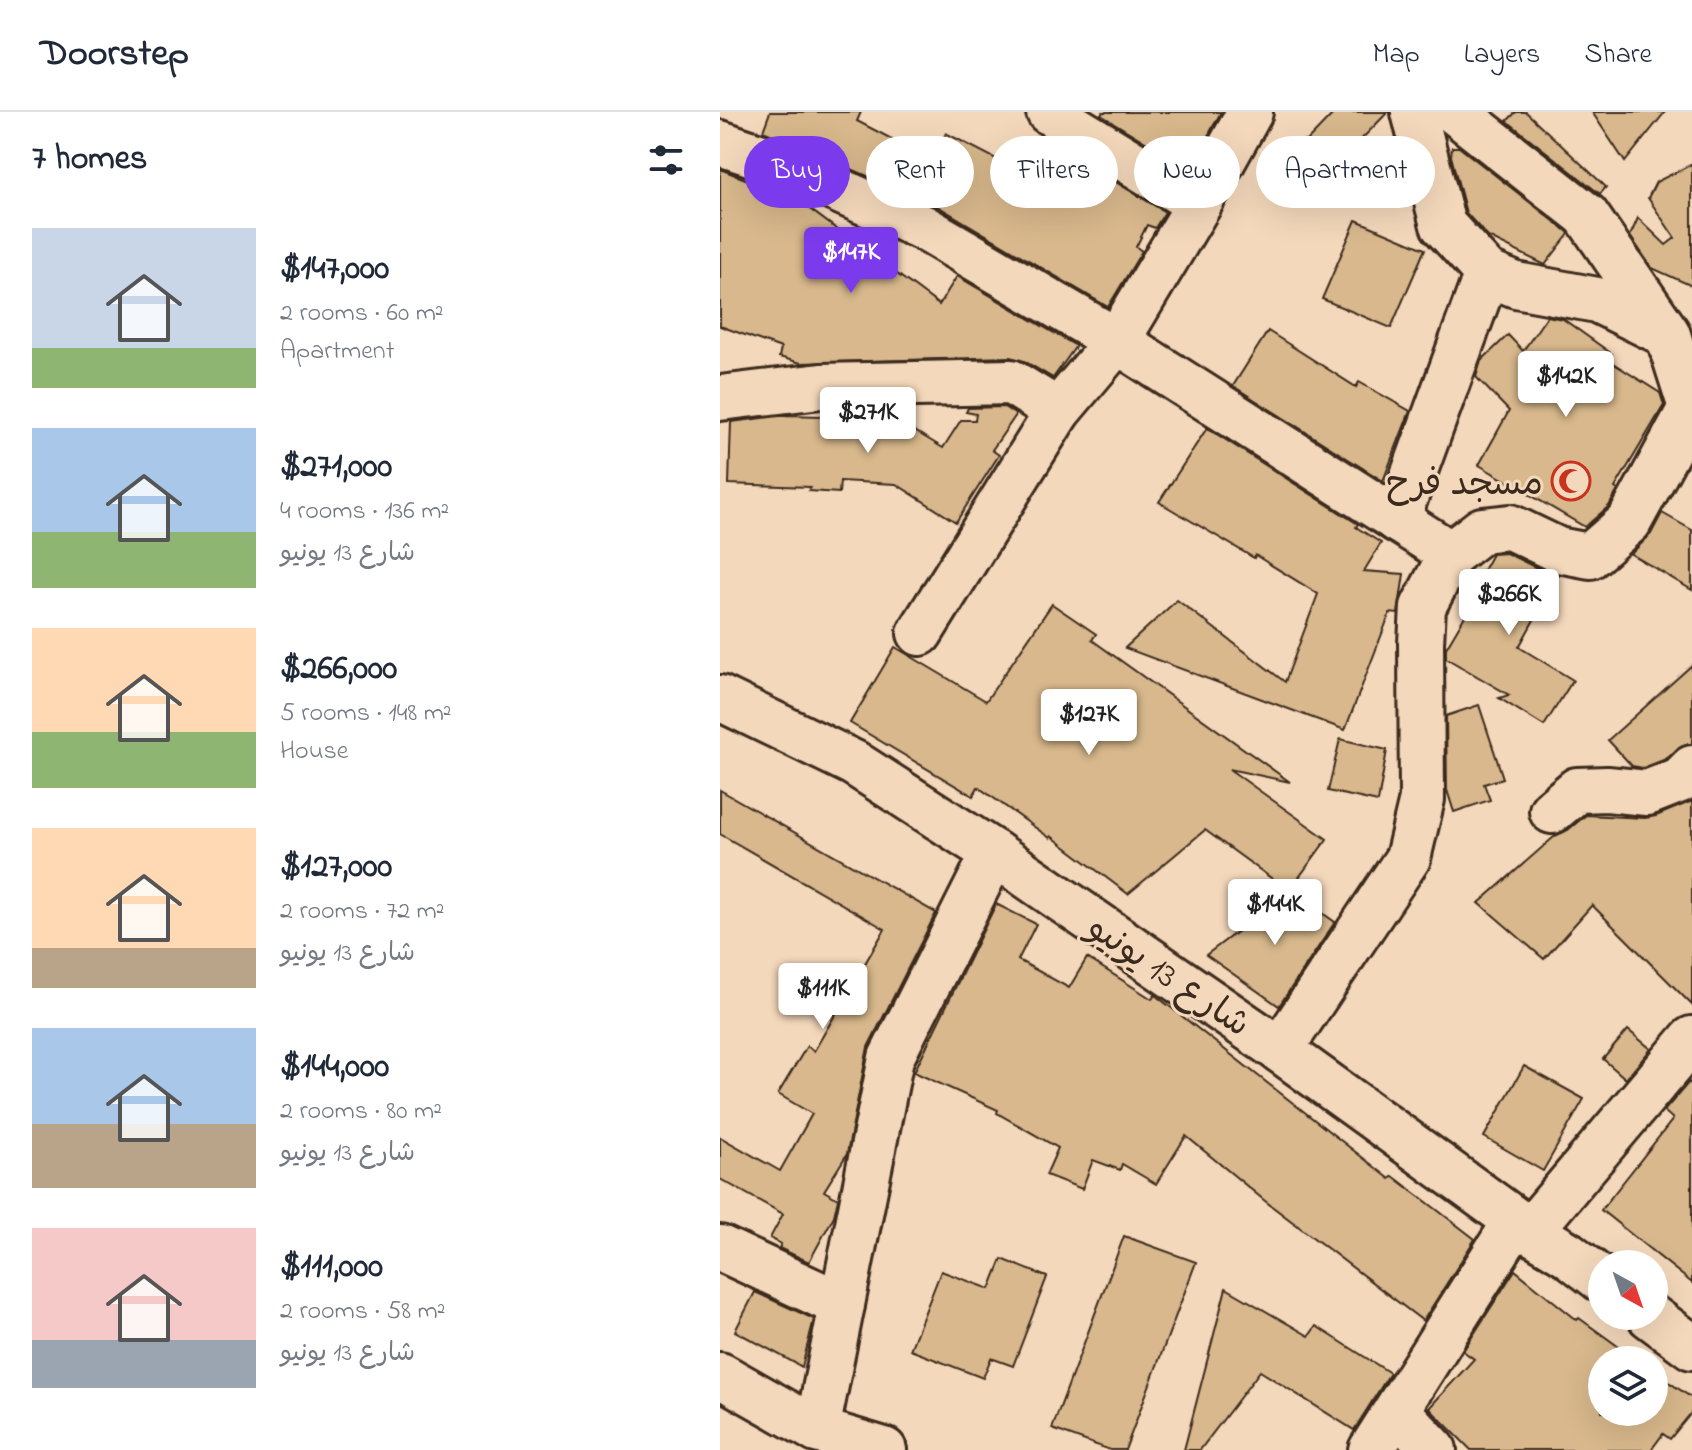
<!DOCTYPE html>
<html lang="en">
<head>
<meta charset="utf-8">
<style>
  :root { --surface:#fff; --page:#f2f2f3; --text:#1f2937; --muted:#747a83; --line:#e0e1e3; --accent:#7c3aed }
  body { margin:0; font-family:"Indie Flower","Playpen Sans Arabic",sans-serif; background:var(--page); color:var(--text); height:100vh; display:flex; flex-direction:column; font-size:30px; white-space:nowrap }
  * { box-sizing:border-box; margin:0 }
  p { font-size:26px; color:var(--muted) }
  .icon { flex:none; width:44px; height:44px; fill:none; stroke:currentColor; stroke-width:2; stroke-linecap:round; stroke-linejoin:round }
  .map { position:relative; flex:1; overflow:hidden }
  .panel { display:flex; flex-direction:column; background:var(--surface); width:720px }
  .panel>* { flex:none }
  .top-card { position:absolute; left:24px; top:24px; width:760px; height:72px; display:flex; gap:16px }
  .needle { width:52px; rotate:140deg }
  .buttons { position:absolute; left:868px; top:1138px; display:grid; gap:16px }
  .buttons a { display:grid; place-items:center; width:80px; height:80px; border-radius:50%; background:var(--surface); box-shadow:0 8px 32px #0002; font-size:40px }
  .price { position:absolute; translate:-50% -68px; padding:0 18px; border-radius:8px; background:#fff; color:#222; font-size:26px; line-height:52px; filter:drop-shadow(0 2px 4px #0008) }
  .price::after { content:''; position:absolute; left:50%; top:48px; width:24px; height:18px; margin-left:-12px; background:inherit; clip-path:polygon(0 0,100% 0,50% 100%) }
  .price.on { background:var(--accent); color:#fff }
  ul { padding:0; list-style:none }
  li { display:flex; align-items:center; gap:24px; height:200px; padding:0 32px }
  li span { display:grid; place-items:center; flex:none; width:224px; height:160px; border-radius:0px; color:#555 }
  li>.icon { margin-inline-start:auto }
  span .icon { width:96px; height:96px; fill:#fffc; stroke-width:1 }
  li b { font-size:34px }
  h2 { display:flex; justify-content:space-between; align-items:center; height:96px; padding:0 32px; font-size:34px }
  .pill { padding:0 28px; border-radius:36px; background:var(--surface); box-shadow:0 8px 32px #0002; font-size:28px; line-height:72px }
  .pill.on { background:var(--accent); color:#fff }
  header { display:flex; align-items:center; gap:48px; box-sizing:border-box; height:112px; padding:0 40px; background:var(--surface); border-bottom:2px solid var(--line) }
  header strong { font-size:38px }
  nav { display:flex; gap:44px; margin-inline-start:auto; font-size:28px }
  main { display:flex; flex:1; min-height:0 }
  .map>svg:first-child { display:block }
</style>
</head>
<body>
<header>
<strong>Doorstep</strong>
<nav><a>Map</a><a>Layers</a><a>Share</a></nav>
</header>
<main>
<section class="panel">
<h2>7 homes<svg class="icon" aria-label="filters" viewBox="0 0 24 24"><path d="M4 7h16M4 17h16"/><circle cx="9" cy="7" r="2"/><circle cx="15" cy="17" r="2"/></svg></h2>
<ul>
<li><span style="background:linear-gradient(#c9d6e8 75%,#8fb573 0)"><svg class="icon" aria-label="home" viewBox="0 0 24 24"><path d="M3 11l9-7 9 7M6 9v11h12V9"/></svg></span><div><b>$147,000</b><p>2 rooms · 60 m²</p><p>Apartment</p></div></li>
<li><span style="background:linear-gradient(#a9c7e8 65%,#8fb573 0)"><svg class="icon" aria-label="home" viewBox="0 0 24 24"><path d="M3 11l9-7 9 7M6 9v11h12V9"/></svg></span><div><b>$271,000</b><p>4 rooms · 136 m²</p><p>شارع 13 يونيو</p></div></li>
<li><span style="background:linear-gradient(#ffd9b3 65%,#8fb573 0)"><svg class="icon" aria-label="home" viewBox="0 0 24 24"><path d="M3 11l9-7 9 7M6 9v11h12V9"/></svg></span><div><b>$266,000</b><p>5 rooms · 148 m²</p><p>House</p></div></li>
<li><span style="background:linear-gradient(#ffd9b3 75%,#b9a48a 0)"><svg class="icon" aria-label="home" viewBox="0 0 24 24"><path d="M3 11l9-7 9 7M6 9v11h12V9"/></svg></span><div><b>$127,000</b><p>2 rooms · 72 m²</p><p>شارع 13 يونيو</p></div></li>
<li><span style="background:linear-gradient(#a9c7e8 60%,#b9a48a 0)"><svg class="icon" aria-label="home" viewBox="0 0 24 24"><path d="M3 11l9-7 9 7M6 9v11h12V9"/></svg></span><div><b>$144,000</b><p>2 rooms · 80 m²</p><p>شارع 13 يونيو</p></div></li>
<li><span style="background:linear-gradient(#f6c9c9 70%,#9aa5b1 0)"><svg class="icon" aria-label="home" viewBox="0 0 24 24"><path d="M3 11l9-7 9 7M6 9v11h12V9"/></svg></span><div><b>$111,000</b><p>2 rooms · 58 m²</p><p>شارع 13 يونيو</p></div></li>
</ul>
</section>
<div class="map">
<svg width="972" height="1338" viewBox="0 0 972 1338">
  <rect width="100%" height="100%" fill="#f4d8bb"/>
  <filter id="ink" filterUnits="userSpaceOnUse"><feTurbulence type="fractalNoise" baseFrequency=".0125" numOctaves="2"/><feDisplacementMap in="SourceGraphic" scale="16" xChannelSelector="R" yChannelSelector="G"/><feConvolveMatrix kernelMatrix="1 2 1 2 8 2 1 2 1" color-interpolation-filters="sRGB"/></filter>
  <g filter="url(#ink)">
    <g fill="#d8b88c" stroke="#3b2a1e" stroke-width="2">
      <polygon points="50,0 141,0 137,9 212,48 226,21 336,78 356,46 445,100 435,116 427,113 416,135 422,139 388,195 217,94 43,19"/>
      <polygon points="383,0 501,0 470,57 381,3"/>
      <polygon points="615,0 668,0 629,40 649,59 627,81 571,29 587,29"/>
      <polygon points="796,0 806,0 886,75 880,82 787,9"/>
      <polygon points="872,0 945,0 905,50"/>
      <polygon points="732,35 739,35 848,120 849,122 825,153 768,125 746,101 731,44"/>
      <polygon points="972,52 972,174 932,156 910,124 918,106 946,133 955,126 928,86 936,70"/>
      <polygon points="0,57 76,87 219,193 237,164 356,234 333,266 304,249 290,245 81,251 59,245 61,236 0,214"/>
      <polygon points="636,108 705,137 671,216 602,187"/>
      <polygon points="827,204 843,207 892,242 888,248 940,281 944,293 895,376 898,378 889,394 865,415 759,353 789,299 756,265 761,249 788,223 803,239"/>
      <polygon points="548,219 636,275 639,270 690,299 663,369 513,274"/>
      <polygon points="284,295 296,303 272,338 279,343 236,410 176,372 120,369 119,381 89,379 90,375 9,372 11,310 67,303 173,306 223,336 241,308 255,308 256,302 246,300 248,296"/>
      <polygon points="487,316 638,412 636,415 661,431 644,459 684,462 678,502 670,501 625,618 405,536 457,488 565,570 598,482 535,443 534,446 439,390"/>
      <polygon points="942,401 972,418 972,478 911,442 931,422"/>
      <polygon points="786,441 837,466 799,535 853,568 824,614 779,586 789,583 726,546 726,536 755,487 749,484 772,442"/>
      <polygon points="332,492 376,522 372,528 570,670 509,657 607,727 569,779 485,718 408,782 331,724 330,726 258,675 253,684 130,611 175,535 266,589"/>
      <polygon points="972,553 972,632 965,632 946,647 923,656 912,654 888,628"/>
      <polygon points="759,593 783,666 764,672 770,688 734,700 727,678 726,604"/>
      <polygon points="620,627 667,638 658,690 608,679"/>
      <polygon points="0,678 216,801 148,935 127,1042 104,1079 118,1087 114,1104 89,1150 59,1136 61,1132 50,1126 63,1102 0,1067 0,1025 60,1059 92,1002 58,982 87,934 94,939 165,817 0,722"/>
      <polygon points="972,689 972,893 872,793 824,847 759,791 835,724 848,718 866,703 925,706 936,704"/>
      <polygon points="571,779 615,810 559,894 486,843"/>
      <polygon points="276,792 316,812 298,848 349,876 367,846 432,887 435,883 670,1067 673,1064 755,1127 703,1209 545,1089 466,1024 436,1072 402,1052 400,1058 373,1048 362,1077 326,1063 338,1036 277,1001 278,998 194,960"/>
      <polygon points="908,918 931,937 906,967 883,947"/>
      <polygon points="804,954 864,987 823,1059 764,1025"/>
      <polygon points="969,970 972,973 972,1171 881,1098 953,1007 944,999"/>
      <polygon points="404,1124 476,1150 405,1338 390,1338 332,1317"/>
      <polygon points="282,1147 327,1165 293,1254 271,1246 263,1266 190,1238 221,1159 270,1177"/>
      <polygon points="795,1158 857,1208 859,1206 917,1248 882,1248 882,1300 934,1300 934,1260 972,1286 972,1300 950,1327 943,1322 931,1338 751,1338 709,1296 754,1247 743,1239"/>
      <polygon points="506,1176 589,1224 596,1214 670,1261 634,1318 540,1259 480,1338 464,1338"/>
      <polygon points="35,1180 94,1207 82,1255 15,1219"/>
    </g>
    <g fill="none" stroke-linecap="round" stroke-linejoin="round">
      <g stroke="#3b2a1e" stroke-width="50">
        <g id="minor">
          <polyline points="329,0 479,92 530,0"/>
          <polyline points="694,0 723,113 767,161 796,173 877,188 948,223 972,299"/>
          <polyline points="735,0 866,103 947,221"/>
          <polyline points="0,31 42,45 204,116 397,229 479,92"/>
          <polyline points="0,286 101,274 291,270 338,299 397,229 731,442"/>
          <polyline points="677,408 767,161"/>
          <polyline points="200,521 338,299"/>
          <polyline points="0,586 134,651 274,741 560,938 810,1119 848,1142 882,1168"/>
          <polyline points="832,699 857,678 887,677 927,681 960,668 972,656"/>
          <polyline points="560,938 688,746 702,687 701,531 703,495 731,442 762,418 790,415 838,438 870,444 909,410 971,296"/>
          <polyline points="810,1119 972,927"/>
          <polyline points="0,1136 122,1193"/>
          <polyline points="930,1204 972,1235"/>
          <polyline points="0,1263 97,1318"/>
          <polyline points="677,1299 714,1338"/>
          <polyline points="164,1338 97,1318 171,946 274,741"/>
          <polyline points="651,1338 796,1109"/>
        </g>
      </g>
      <use href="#minor" stroke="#f4d8bb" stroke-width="44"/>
    </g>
  </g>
  <defs>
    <g id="mosque-ring" transform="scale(2)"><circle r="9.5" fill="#f4d8bb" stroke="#c8321e" stroke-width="1.5"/><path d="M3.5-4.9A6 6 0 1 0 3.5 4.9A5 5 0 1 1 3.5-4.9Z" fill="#c8321e"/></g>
  </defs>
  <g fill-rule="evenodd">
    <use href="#mosque-ring" x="851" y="369"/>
  </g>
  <g text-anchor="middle" stroke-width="6" stroke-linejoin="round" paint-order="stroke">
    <g font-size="36" fill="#3b2a1e" stroke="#f4d8bb" text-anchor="end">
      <text x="823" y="382">مسجد فرح</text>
    </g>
    <g font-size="36" fill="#3b2a1e" stroke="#f4d8bb">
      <text transform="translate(450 862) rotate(34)" y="13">شارع 13 يونيو</text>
    </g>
  </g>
</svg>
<div class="buttons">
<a><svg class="needle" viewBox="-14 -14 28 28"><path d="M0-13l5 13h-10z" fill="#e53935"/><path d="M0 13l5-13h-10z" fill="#747a83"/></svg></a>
<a><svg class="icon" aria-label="layers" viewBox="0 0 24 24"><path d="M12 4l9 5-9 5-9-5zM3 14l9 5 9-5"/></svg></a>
</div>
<b class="price on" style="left:131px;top:183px">$147K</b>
<b class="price" style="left:846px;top:307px">$142K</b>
<b class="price" style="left:148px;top:343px">$271K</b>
<b class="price" style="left:789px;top:525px">$266K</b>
<b class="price" style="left:369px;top:645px">$127K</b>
<b class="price" style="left:555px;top:835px">$144K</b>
<b class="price" style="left:103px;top:919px">$111K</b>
<div class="top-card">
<a class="pill on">Buy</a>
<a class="pill">Rent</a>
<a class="pill">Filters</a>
<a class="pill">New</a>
<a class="pill">Apartment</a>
</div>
</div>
</main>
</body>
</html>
